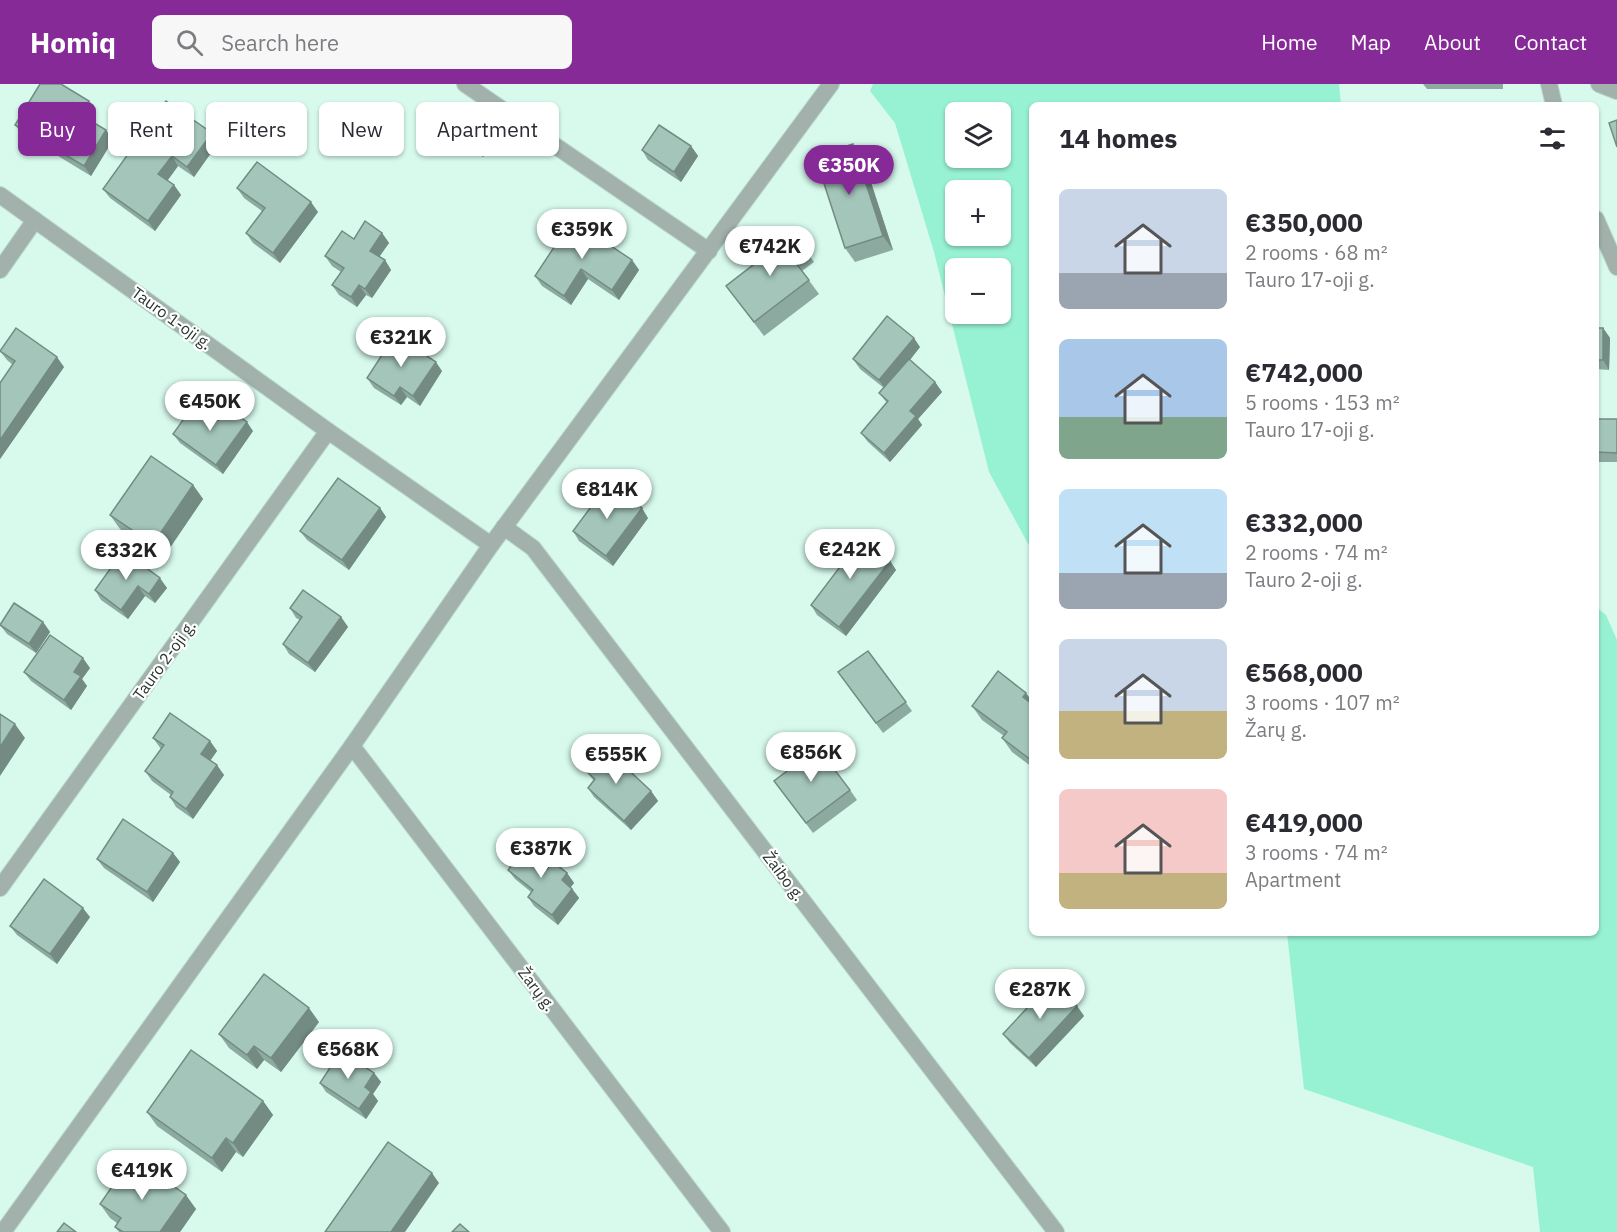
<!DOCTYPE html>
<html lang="en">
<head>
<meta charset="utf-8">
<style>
  :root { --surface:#fff; --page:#f7f7f7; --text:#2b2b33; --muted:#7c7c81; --accent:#852a96 }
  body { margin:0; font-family:"IBM Plex Sans",sans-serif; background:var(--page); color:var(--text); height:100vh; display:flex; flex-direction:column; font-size:22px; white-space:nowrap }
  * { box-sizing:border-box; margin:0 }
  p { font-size:20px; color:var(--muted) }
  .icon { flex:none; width:33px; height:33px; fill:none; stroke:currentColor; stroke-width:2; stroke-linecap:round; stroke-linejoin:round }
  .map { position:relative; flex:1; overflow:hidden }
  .details { position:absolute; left:1029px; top:18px; width:570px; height:834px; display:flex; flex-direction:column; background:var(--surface); border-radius:9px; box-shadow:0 2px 4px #0004 }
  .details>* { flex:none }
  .top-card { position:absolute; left:18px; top:18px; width:570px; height:54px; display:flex; gap:12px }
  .buttons { position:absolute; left:945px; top:18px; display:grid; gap:12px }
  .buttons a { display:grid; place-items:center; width:66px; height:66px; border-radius:9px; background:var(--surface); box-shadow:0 2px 4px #0004; font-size:30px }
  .price { position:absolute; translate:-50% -51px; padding:0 14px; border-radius:21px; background:#fff; color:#222; font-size:20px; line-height:39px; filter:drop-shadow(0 2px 3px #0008) }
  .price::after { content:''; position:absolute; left:50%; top:36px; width:18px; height:14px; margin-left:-9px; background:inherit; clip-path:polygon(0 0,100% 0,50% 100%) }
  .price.selected { background:var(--accent); color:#fff }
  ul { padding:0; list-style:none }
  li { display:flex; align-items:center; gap:18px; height:150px; padding:0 30px }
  li span { display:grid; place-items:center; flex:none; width:168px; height:120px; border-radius:9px; color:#555 }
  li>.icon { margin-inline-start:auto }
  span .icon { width:72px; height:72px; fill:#fffc; stroke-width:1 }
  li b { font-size:26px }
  h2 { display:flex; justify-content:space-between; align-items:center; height:72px; padding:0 30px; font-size:26px }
  .pill { padding:0 21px; border-radius:9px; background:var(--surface); box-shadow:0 2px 4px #0004; font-size:21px; line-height:54px }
  .pill.selected { background:var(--accent); color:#fff }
  header { display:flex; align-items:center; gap:36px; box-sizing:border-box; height:84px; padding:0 30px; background:var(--accent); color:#fff }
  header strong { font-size:28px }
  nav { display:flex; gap:33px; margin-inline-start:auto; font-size:21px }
  .search { width:420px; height:54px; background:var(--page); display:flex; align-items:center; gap:15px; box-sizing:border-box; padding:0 21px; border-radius:9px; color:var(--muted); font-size:22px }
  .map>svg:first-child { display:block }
</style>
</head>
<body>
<header>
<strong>Homiq</strong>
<div class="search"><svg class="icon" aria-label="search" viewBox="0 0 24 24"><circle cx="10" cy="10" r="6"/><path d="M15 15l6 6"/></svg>Search here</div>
<nav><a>Home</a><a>Map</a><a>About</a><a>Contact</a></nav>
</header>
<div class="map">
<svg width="1617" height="1148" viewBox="0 0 1617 1148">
  <rect width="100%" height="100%" fill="#d7faed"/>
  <g fill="#97f1d3" fill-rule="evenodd">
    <path d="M873 0H1339L1341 21H1032V467L989 388 934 168 895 39 870 7ZM956 28H1000V74H956ZM956 106H1000V152H956ZM956 184H1000V230H956Z"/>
    <polygon points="1596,523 1606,531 1617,556 1617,1148 1540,1148 1533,1083 1304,1005 1287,849 1596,849"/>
  </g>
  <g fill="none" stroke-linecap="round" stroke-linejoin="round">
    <g stroke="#b8d7cb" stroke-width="18">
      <g id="minor">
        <polyline points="465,0 709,167"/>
        <polyline points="1549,0 1554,21"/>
        <polyline points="1599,0 1617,7"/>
        <polyline points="0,111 328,347 491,461"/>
        <polyline points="1596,135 1617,183"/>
        <polyline points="0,186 35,136"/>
        <polyline points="504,443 533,464 1056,1148"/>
        <polyline points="352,662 722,1148"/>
        <polyline points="0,804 328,347"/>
        <polyline points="3,1148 352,662 491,461 831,0"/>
      </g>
    </g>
    <use href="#minor" stroke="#a2b1ab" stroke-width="16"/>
  </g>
  <g fill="#8daaa0">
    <polygon points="1423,0 1503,0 1503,5 1427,5"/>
    <polygon points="96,26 90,36 113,56 91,92 22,50 15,41"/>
    <polygon points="489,42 496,52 483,73 463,60 456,51"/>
    <polygon points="212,49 218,59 194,93 178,82 167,97 174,101 181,111 155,147 110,114 103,105"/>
    <polygon points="691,62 698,72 681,98 648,76 642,66"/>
    <polygon points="863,74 893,166 855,178 845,164"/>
    <polygon points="237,104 318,128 280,179 253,159 246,149 262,127 244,114"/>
    <polygon points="382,149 389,159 379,173 385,176 391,186 372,214 366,211 357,223 339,211 332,201 341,188 332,182 325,172 354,155"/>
    <polygon points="804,164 814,178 802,187 819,210 764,252 726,202"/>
    <polygon points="632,176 639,186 619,216 588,195 571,221 542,202 535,192"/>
    <polygon points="1596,244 1603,244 1610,254 1609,286 1596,285"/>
    <polygon points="920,263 910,276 935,298 942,308 918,335 922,341 890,378 868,358 861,349 887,319 879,309 884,304 860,285 853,275"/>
    <polygon points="0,267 64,283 0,375 0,298 13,281 7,276"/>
    <polygon points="442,287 420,322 407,313 401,321 374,304 367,294"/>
    <rect x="1596" y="335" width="21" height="43"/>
    <polygon points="253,347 223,390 180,359 173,350"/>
    <polygon points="193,401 203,415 163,474 120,445 110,431"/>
    <polygon points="380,424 386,433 349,486 307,456 300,447"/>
    <polygon points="648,434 613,482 579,457 573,447"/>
    <polygon points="840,464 890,477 896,486 846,552 817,531 811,521 847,473"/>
    <polygon points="123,467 167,504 155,519 145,512 128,535 101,516 95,506"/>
    <polygon points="290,524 341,533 348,543 315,588 289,570 283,560 300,536 296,534"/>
    <polygon points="43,538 50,548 36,569 7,550 0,541"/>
    <polygon points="868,567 912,627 883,649 838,588"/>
    <polygon points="90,584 82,595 87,602 71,626 31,597 24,588"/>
    <polygon points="1032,617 1032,683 1012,668 1002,654 1004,652 982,636 972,622"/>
    <polygon points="153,654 210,657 217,667 210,676 224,691 193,735 176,723 170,713 171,711 152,697 145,687 161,665"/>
    <polygon points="585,686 651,707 658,717 631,746 594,713 588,704 594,697"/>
    <polygon points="774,697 850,706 857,716 813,749"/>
    <polygon points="173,769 180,778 153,818 104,784 97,775"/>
    <polygon points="550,777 545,784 547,785 567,789 574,799 571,803 579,814 558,841 534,822 528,813 531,808 515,795 508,786"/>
    <polygon points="90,833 57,880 17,851 10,842"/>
    <polygon points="1077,922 1084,932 1036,983 1010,959 1003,950"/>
    <polygon points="319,938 281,988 264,976 257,985 229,964 219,950"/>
    <polygon points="374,989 381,998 373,1010 378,1017 366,1035 326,1008 320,999"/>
    <polygon points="263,1017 273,1031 243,1073 236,1068 222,1088 157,1042 147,1028"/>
    <polygon points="135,1090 196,1125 180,1148 119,1148 115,1143 117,1139 110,1134 100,1120"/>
  </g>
  <g fill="#738b82">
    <polygon points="89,17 96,26 87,40 81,31"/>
    <polygon points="489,42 496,52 483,73 476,63"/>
    <polygon points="106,46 113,56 91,92 84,82"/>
    <polygon points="212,49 218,59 194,93 187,83"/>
    <polygon points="853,60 863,74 893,166 883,152"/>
    <polygon points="691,62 698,72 681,98 674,88"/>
    <polygon points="172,72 178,82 165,100 158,90"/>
    <polygon points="174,101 181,111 155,147 148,137"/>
    <polygon points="311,118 318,128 280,179 273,169"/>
    <polygon points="382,149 389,159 377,176 370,167"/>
    <polygon points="385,176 391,186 372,214 365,205"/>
    <polygon points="632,176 639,186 619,216 612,206"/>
    <polygon points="581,185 588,195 571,221 564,212"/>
    <polygon points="359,201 366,211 357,223 351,213"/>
    <polygon points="1603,244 1610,254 1609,286 1603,276"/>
    <polygon points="914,254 920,263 886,306 879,296"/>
    <polygon points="57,273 64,283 0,375 0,356"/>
    <polygon points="436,278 442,287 420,322 413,312"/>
    <polygon points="935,298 942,308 918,335 922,341 890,378 884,369 910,327"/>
    <polygon points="400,303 407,313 401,321 394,312"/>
    <polygon points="247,338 253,347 223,390 216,381"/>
    <polygon points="193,401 203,415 163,474 153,460"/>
    <polygon points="380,424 386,433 349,486 342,476"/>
    <polygon points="642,424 648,434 613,482 606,472"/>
    <polygon points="890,477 896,486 846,552 839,543"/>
    <polygon points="160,494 167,504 155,519 149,510"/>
    <polygon points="138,502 145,512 128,535 121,526"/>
    <polygon points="341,533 348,543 315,588 308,579"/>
    <polygon points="43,538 50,548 36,569 29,560"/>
    <polygon points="83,574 90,584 82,595 87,602 71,626 64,616 74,588"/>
    <polygon points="1026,609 1032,617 1032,625 1023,613"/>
    <polygon points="15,640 25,654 0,692 0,663"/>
    <polygon points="210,657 217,667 208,680 201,670"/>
    <polygon points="217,681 224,691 193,735 186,725"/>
    <polygon points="651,707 658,717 631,746 624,737"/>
    <polygon points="544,767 550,777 543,786 536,777"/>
    <polygon points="173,769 180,778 153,818 147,808"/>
    <polygon points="567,789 574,799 568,806 562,796"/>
    <polygon points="572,805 579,814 558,841 552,831"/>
    <polygon points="83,824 90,833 57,880 50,870"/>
    <polygon points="1077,922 1084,932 1036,983 1029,974"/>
    <polygon points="309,924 319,938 281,988 271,974"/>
    <polygon points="254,962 264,976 257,985 247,971"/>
    <polygon points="374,989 381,998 373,1010 378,1017 366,1035 359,1025 365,1003"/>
    <polygon points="263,1017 273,1031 243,1073 233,1059"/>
    <polygon points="226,1054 236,1068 222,1088 212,1074"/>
    <polygon points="432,1089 439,1099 405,1148 391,1148"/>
    <polygon points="186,1111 196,1125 180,1148 160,1148"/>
  </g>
  <g fill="#a4c6ba" stroke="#738b82" stroke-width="1.5">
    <polygon points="40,0 61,0 89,17 81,31 106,46 84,82 15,41"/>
    <polygon points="166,17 212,49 187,83 172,72 158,90 174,101 148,137 103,105"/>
    <polygon points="470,30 489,42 476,63 456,51"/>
    <polygon points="1617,36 1617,63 1609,39"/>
    <polygon points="659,41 691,62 674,88 642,66"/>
    <polygon points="853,60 883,152 845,164 815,72"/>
    <polygon points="257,78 311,118 273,169 246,149 265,124 237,104"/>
    <polygon points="572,136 632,176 612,206 581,185 564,212 535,192"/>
    <polygon points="365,137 382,149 370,167 385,176 365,205 359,201 351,213 332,201 344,184 325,172 342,147 354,155"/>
    <polygon points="787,143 804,164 792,174 809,196 754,238 726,202 771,167 765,159"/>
    <polygon points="887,232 914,254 879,296 853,275"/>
    <polygon points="16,244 57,273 0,356 0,299 15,277 0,267"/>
    <rect x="1596" y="244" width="7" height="32"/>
    <polygon points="395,251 436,278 413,312 400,303 394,312 367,294"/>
    <polygon points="909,275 935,298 910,327 916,332 884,369 861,349 888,317 879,309"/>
    <polygon points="195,319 218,336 227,324 247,338 216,381 173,350"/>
    <polygon points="1596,335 1617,335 1617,369 1596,368"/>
    <polygon points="151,372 193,401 153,460 110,431"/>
    <polygon points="338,394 380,424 342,476 300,447"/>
    <polygon points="608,400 642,424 606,472 573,447"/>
    <polygon points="852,448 890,477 839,543 811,521 849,471 840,464"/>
    <polygon points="123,467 160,494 149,510 138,502 121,526 95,506"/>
    <polygon points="303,506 341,533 308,579 283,560 302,533 290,524"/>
    <polygon points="14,519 43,538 29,560 0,541"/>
    <polygon points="50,551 83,574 74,588 81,592 64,616 24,588"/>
    <polygon points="868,567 906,618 876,639 838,588"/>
    <polygon points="998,587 1026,609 1023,613 1032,620 1032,674 1031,676 1002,654 1007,648 972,622"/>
    <polygon points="170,629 210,657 201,670 217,681 186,725 170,713 173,708 145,687 164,661 153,654"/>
    <polygon points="0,630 15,640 0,663"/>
    <polygon points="812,656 850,706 806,739 774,697 795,681 789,674"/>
    <polygon points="605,664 651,707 624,737 588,704 595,695 585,686"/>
    <polygon points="123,735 173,769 147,808 97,775"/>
    <polygon points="530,757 544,767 536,777 547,785 553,778 567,789 562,796 572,805 552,831 528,813 533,806 508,786"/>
    <polygon points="44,795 83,824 50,870 10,842"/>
    <polygon points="264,890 309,924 271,974 254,962 247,971 219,950"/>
    <polygon points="1051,898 1077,922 1029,974 1003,950"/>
    <polygon points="191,966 263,1017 233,1059 226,1054 212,1074 147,1028"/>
    <polygon points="341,967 374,989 365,1003 371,1008 359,1025 320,999"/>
    <polygon points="388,1058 432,1089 391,1148 325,1148"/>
    <polygon points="142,1080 186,1111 160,1148 123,1148 115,1143 121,1134 100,1120 125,1084 135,1090"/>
    <polygon points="64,1139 76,1148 57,1148"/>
    <polygon points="460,1140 469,1148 452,1148"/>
  </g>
  <g text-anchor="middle" stroke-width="4.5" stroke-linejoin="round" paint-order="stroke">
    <g font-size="16" fill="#283530" stroke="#fff">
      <text transform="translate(172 234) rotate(36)" y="6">Tauro 1-oji g.</text>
      <text transform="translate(164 576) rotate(-54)" y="6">Tauro 2-oji g.</text>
      <text transform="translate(784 792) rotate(53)" y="6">Žaibo g.</text>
      <text transform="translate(537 905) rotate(53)" y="6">Žarų g.</text>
    </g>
  </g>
</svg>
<div class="buttons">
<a><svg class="icon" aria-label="layers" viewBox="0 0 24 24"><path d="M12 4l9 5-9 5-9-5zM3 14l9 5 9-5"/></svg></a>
<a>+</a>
<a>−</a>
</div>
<b class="price selected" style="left:849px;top:112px">€350K</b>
<b class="price" style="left:582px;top:176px">€359K</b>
<b class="price" style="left:770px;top:193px">€742K</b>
<b class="price" style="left:401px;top:284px">€321K</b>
<b class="price" style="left:210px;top:348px">€450K</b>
<b class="price" style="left:607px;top:436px">€814K</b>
<b class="price" style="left:850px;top:496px">€242K</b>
<b class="price" style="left:126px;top:497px">€332K</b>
<b class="price" style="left:811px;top:699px">€856K</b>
<b class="price" style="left:616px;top:701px">€555K</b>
<b class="price" style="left:541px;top:795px">€387K</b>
<b class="price" style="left:1040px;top:936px">€287K</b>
<b class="price" style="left:348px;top:996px">€568K</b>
<b class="price" style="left:142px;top:1117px">€419K</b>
<div class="top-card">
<a class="pill selected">Buy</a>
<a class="pill">Rent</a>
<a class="pill">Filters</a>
<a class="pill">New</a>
<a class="pill">Apartment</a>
</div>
<section class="details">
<h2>14 homes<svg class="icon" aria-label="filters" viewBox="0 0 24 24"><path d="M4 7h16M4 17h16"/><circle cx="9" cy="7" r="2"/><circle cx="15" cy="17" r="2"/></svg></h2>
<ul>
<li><span style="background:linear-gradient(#c9d6e8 70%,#9aa5b1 0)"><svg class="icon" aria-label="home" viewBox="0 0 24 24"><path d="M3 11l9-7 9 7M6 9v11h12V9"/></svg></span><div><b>€350,000</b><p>2 rooms · 68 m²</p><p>Tauro 17-oji g.</p></div></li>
<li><span style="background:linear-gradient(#a9c7e8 65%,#7fa58c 0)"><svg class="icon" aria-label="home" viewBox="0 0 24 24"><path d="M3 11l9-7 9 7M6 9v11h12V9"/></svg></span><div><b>€742,000</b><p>5 rooms · 153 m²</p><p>Tauro 17-oji g.</p></div></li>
<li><span style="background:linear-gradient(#bfe0f5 70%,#9aa5b1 0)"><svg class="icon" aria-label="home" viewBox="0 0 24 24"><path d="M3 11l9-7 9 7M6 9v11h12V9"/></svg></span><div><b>€332,000</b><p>2 rooms · 74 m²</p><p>Tauro 2-oji g.</p></div></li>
<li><span style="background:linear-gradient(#c9d6e8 60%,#c2b280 0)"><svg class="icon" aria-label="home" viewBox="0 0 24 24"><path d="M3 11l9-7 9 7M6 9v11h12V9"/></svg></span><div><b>€568,000</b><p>3 rooms · 107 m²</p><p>Žarų g.</p></div></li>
<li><span style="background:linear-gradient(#f6c9c9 70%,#c2b280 0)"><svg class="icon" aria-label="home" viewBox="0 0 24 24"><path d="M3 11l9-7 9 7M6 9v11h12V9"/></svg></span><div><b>€419,000</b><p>3 rooms · 74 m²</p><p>Apartment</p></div></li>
</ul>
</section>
</div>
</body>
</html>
